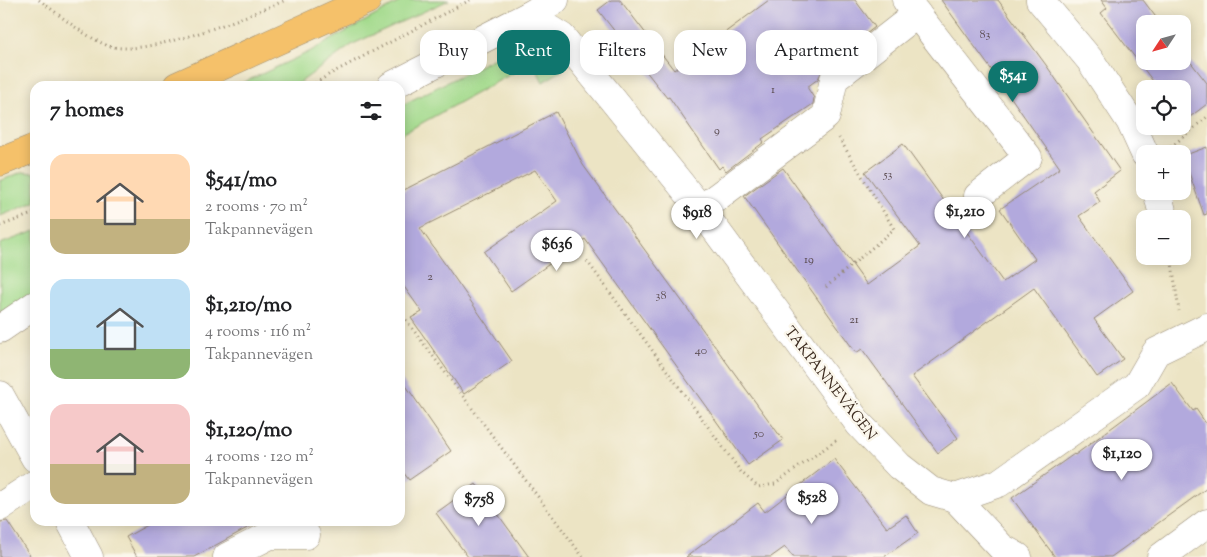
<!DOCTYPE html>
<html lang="en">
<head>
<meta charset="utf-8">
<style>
  :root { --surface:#fff; --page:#f6f6f6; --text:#202124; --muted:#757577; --accent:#0f766e }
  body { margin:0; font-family:"Sorts Mill Goudy",serif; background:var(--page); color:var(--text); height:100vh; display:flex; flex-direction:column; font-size:19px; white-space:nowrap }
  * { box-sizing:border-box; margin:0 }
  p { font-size:16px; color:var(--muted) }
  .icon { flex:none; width:28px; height:28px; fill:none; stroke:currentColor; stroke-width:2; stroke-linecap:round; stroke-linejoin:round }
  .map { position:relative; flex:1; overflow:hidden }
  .drawer { position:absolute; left:30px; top:81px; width:375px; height:445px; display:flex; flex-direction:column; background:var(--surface); border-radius:15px; box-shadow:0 2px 12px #0003 }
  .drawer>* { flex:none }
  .top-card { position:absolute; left:420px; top:30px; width:475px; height:45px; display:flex; gap:10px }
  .needle { width:32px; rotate:234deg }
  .buttons { position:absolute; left:1136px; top:15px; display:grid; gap:10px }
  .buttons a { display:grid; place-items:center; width:55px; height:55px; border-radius:10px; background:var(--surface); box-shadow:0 2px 12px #0003; font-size:25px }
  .price { position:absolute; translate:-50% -42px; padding:0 11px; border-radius:18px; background:#fff; color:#222; font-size:16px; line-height:32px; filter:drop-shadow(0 1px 2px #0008) }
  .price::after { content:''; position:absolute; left:50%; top:30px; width:15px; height:11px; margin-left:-8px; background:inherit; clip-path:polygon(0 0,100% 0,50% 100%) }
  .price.active { background:var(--accent); color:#fff }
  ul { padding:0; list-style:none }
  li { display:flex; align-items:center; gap:15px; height:125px; padding:0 20px }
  li span { display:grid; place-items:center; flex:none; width:140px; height:100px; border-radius:15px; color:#555 }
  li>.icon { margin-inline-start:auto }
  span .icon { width:60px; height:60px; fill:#fffc; stroke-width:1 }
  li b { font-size:21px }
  h2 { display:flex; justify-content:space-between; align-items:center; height:60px; padding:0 20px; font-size:21px }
  .chip { padding:0 18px; border-radius:15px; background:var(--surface); box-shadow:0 2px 12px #0003; font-size:18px; line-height:45px }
  .chip.active { background:var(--accent); color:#fff }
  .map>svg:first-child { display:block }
</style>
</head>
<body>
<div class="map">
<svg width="1207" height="557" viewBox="0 0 1207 557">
  <rect width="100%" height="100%" fill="#fbf7ec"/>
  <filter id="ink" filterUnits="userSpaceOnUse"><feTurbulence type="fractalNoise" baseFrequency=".02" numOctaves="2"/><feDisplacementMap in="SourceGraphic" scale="10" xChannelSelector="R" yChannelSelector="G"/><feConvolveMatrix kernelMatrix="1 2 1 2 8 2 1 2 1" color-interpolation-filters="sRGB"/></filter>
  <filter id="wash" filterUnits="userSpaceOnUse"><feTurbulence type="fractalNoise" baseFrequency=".0096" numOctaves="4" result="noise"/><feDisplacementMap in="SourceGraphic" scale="20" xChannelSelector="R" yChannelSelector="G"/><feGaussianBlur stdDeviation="1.12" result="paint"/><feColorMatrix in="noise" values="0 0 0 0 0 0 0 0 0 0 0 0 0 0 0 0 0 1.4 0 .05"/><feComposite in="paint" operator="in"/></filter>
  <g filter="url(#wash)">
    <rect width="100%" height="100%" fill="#ece4c4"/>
    <g fill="#a3da8c" stroke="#6f8255">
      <polygon points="403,0 449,0 353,44 295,86 236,86 309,52"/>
      <polygon points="528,41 563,70 543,82 533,62 400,135 400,106"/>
      <polygon points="22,172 35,173 35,202 0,216 0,181"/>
      <polygon points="35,231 35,294 0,314 0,244"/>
    </g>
    <g id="blocks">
      <g fill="#b2a9dd">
        <polygon points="611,0 620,0 674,70 769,0 855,0 875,27 824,67 818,79 807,87 814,98 813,104 762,139 764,142 726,171 722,166 719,169 669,97 667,98 598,10"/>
        <polygon points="941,0 998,0 1046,65 1120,171 1094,191 1100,202 1079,216 1133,291 1094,319 1123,359 1097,377 1034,288 912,376 958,438 938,453 862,349 856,353 744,196 783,168 867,285 920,246 865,172 903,144 1003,282 1035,259 1000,209 1060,168 996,76"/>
        <polygon points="1101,0 1143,0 1161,24 1145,24 1145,61 1182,61 1182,51 1207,83 1207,104 1182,123 1182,89 1159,89 1101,13 1107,8"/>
        <polygon points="556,112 583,165 783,440 748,465 585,239 511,291 484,252 557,201 535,170 420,228 512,361 464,394 411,318 422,312 400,281 400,192"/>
        <polygon points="1207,147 1207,214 1204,215 1183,156"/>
        <polygon points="400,377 451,451 409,480 400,468"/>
        <polygon points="1172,383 1193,411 1196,409 1207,425 1207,488 1111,557 1055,557 1012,498 1074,454 1075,455"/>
        <polygon points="834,459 887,528 906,515 918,533 884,557 793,557 785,547 771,557 686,557 758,503 765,512"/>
        <polygon points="476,484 529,557 468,557 436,513"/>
        <polygon points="7,521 31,557 0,557 0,522"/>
        <polygon points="155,521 260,521 194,557 137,557 126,537"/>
      </g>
    </g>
  </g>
  <g filter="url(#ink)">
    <use href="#blocks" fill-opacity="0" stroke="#948771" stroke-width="1"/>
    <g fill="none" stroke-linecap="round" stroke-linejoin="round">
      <g stroke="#948771" stroke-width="29">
        <g id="minor">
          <polyline points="906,0 1028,157 978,196"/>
          <polyline points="1040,0 1090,60 1130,121 1145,154"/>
          <polyline points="528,16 555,0"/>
          <polyline points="391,86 528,16 562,37 696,203 859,424 899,466 931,491 955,498 999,483 1137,385 1156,352 1207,327"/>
          <polyline points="1157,191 1164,219"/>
          <polyline points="701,209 826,116 834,79 917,14"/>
          <polyline points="0,329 35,305"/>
          <polyline points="0,395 35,458"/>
          <polyline points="955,498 1002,548 1018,557"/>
          <polyline points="0,507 35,484"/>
          <polyline points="70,521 89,557"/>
          <polyline points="227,557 270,535 306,535"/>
          <polyline points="1161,557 1207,523"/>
        </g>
      </g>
      <g stroke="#948771" stroke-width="29">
        <g id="major">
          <polyline points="177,86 367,0"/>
          <polyline points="0,162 35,148"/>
        </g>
      </g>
      <g stroke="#948771" stroke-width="3" stroke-dasharray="1 4" stroke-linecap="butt">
        <path d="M39 0C60 15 81 34 106 45 144 60 247 16 286 0"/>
        <polyline points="311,86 330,74 470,0"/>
        <polyline points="1171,147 1207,117"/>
        <polyline points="0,226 35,213"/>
        <polyline points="1171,256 1179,311"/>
        <polyline points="587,261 741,472 758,487 775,484 838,439"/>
        <polyline points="826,287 894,229 839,138"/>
        <polyline points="400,312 583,557"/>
      </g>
      <use href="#minor" stroke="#fff" stroke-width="28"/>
      <use href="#major" stroke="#f5c16b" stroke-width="28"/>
    </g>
  </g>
  <g text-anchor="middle" stroke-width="5" stroke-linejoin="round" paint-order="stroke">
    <g font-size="12" fill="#594a4e">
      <text x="985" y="38">83</text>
      <text x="773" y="93">1</text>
      <text x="717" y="134">9</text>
      <text x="888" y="178">53</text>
      <text x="809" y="263">19</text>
      <text x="430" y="280">2</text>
      <text x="661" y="299">38</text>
      <text x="854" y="323">21</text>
      <text x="701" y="354">40</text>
      <text x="759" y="437">50</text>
    </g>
    <g font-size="15" fill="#3b2a1e" stroke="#fbf7ec">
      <text transform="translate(831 383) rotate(52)" y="5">TAKPANNEVÄGEN</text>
    </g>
  </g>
</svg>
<div class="buttons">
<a><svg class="needle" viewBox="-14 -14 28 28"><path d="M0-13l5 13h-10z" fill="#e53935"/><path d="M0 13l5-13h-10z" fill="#757577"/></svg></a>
<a><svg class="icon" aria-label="locate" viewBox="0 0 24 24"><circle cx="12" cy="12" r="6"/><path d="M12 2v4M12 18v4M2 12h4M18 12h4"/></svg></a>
<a>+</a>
<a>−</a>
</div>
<b class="price active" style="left:1013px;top:103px">$541</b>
<b class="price" style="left:965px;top:239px">$1,210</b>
<b class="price" style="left:697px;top:240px">$918</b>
<b class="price" style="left:557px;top:272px">$636</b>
<b class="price" style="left:1122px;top:481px">$1,120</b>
<b class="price" style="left:812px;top:525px">$528</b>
<b class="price" style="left:479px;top:527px">$758</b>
<div class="top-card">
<a class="chip">Buy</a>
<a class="chip active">Rent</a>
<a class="chip">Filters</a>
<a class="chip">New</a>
<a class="chip">Apartment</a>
</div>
<section class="drawer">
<h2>7 homes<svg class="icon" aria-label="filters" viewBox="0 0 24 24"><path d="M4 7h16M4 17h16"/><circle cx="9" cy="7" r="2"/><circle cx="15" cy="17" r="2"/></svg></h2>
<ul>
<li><span style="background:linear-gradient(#ffd9b3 65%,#c2b280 0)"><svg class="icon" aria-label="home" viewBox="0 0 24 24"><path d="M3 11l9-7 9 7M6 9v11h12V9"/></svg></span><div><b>$541/mo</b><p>2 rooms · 70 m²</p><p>Takpannevägen</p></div></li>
<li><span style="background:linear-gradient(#bfe0f5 70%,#8fb573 0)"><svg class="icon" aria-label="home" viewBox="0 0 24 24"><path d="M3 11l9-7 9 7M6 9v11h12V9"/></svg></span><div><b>$1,210/mo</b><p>4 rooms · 116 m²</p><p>Takpannevägen</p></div></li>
<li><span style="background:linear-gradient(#f6c9c9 60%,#c2b280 0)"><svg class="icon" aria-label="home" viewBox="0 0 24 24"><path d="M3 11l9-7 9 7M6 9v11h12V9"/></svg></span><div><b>$1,120/mo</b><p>4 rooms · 120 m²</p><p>Takpannevägen</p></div></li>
</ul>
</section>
</div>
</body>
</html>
